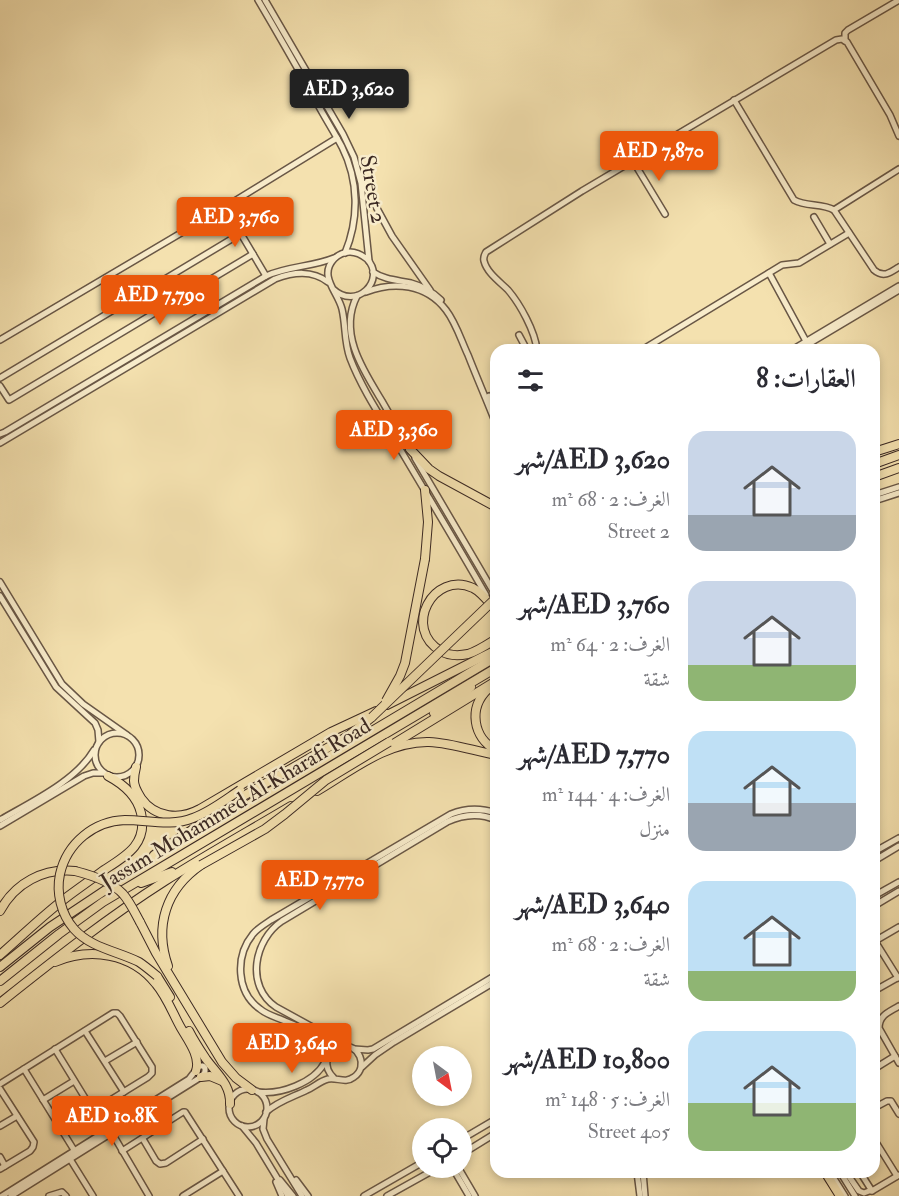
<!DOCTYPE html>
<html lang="ar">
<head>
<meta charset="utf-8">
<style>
  :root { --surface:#fff; --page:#f2f2f3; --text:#2b2b33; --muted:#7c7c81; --accent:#ea580c }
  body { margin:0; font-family:"IM FELL Double Pica",Amiri,serif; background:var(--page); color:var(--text); direction:rtl; height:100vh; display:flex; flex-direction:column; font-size:22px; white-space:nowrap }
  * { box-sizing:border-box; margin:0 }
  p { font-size:20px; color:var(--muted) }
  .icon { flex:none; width:33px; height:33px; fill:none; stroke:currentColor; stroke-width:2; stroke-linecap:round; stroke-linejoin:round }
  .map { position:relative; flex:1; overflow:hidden; direction:ltr }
  .drawer { position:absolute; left:490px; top:344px; width:390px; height:834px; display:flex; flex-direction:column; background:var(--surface); border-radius:18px; box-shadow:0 3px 9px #0003; direction:rtl }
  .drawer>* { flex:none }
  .needle { width:39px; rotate:148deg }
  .fabs { position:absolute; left:412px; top:1046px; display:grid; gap:12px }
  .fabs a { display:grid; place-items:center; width:60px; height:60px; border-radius:50%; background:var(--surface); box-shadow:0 3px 9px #0003; font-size:30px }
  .price { position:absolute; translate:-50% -51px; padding:0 14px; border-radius:6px; background:var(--accent); color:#fff; font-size:20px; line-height:39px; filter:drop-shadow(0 2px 3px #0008) }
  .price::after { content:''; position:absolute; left:50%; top:36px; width:18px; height:14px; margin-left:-9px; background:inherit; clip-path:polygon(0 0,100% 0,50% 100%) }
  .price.selected { background:#222; color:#fff }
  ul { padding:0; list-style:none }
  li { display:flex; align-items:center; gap:18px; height:150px; padding:0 24px }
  li span { display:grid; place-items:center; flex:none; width:168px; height:120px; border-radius:18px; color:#555 }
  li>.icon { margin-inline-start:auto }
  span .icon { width:72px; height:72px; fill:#fffc; stroke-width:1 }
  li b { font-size:26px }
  h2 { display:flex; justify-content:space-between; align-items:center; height:72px; padding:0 24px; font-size:26px }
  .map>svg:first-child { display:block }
</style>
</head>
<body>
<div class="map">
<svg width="899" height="1196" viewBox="0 0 899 1196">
  <rect width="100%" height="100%" fill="#f4e1af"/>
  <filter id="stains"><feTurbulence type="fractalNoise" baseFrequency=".00333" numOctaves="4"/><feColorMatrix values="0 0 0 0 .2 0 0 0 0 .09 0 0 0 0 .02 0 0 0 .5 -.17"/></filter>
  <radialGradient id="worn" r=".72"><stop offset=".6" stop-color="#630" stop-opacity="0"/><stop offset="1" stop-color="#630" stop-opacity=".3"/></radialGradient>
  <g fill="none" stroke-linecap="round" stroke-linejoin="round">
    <g stroke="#695746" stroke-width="8">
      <g id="minor">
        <path d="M258 0C278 34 298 69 317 103 325 118 334 132 342 147 359 181 359 219 345 253"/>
        <polyline points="265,0 343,134 354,157 361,183 369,261"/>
        <polyline points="845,41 845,33 848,30 899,0"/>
        <path d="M734 100 794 200C806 207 822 203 834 210L874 270C883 278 890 273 899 267"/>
        <polyline points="633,161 665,214"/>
        <polyline points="361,179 392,236 430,290"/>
        <polyline points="225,207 266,276"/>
        <polyline points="834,210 899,169"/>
        <polyline points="814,217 830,244"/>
        <path d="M373 272C385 280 397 280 411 283 422 286 433 292 441 300"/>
        <polyline points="769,273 807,343"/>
        <path d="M333 289C356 311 387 280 367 259 362 255 356 252 350 252 344 252 338 255 334 259 318 276 338 292 342 309 346 326 344 342 350 358 363 392 385 423 403 454 431 501 459 548 486 595"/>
        <path d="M366 292C394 281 426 284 446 310 456 323 461 340 468 355 477 378 487 401 496 424"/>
        <path d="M357 296C338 333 363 370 382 401 391 417 401 434 410 450"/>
        <polyline points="519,335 527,350"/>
        <polyline points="0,340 225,207 337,138"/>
        <polyline points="805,346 899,290"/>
        <path d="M537 350C535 331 520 304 508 290 500 282 487 273 484 261 483 257 484 256 486 252L582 191 836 40 842 39 847 42 890 115 899 136"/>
        <polyline points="642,350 782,265 799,263 849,233"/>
        <polyline points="792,350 899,286"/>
        <polyline points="0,378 240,234"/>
        <polyline points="0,386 9,400 253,254"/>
        <polyline points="489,396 496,414"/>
        <path d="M0 434 5 432 266 276C288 266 312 267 334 258"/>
        <path d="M0 443 275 279C294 272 312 270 328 282"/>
        <polyline points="415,458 496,596"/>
        <polyline points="874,495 899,487"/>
        <polyline points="874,501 899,493"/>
        <polyline points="0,582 62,684 83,704 127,735"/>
        <polyline points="0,596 56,687 95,723 98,730 99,742"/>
        <circle cx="117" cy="755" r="22"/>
        <path d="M0 820C31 802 76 781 94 750"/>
        <polyline points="0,826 84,776 93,773 104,773"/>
        <polyline points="874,852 899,838"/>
        <polyline points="874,861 899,846"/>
        <polyline points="874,896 899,882"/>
        <polyline points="874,906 899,891"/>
        <polyline points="875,941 898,978"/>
        <polyline points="875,941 899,927"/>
        <polyline points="874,991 899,977"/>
        <path d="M899 1006C889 1012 879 1015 879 1028L899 1063"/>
        <polyline points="85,1031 124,1092"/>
        <path d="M347 1046 276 1007C245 986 254 940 282 921L447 822C464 814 480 813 496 820"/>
        <polyline points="55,1049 93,1111"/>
        <polyline points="354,1049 368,1050 373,1049 496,975"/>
        <path d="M329 1054 325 1043 319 1037C308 1031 296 1025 285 1021 276 1017 267 1015 260 1009 236 992 235 956 253 934 258 928 265 924 271 920L451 814C466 808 481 808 496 813"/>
        <polyline points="105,1061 137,1042"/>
        <polyline points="362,1067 375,1055 394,1042 496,981"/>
        <polyline points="24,1069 74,1150"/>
        <polyline points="874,1069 895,1056"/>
        <polyline points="0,1084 113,1013 117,1013 120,1016 152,1067 152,1073 148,1077 62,1130"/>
        <polyline points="0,1089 34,1142 33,1147 30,1151 0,1169"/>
        <circle cx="248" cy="1108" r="19"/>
        <path d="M258 1092C280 1095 314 1083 325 1062"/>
        <polyline points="43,1100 74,1081"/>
        <polyline points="874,1108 887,1101 891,1101 899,1114"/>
        <path d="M266 1112C278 1101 293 1097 307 1090 314 1087 320 1081 328 1079 337 1077 345 1084 354 1077 369 1067 359 1043 341 1046 324 1049 323 1068 334 1078"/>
        <polyline points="264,1119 263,1129 267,1139 302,1196"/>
        <polyline points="0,1126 17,1116"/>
        <polyline points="242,1126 256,1143 288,1196"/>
        <polyline points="112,1133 149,1196"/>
        <polyline points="143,1139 156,1161 160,1164 166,1163 203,1139"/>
        <polyline points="462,1139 496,1119"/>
        <polyline points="874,1139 897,1176"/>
        <polyline points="122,1151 183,1112 185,1112 239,1196"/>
        <polyline points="462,1154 496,1133"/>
        <polyline points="0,1157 5,1166"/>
        <polyline points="70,1159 93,1196"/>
        <polyline points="452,1167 469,1196"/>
        <polyline points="458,1167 475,1196"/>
        <polyline points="637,1172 640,1196"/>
        <polyline points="643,1172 645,1196"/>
        <polyline points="830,1172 845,1196"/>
        <polyline points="840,1172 855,1196"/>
        <polyline points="846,1172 859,1191 864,1193 869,1191 872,1191"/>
        <polyline points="860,1172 872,1191 899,1175"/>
        <polyline points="280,1180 293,1196"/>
        <polyline points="296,1180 308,1196"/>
        <polyline points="276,1182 282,1196"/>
        <polyline points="2,1196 189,1079 199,1066 203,1066 205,1068 205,1072 201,1077 11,1196"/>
        <polyline points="49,1196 62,1192 66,1196"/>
        <polyline points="183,1196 223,1171"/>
        <polyline points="364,1196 423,1162"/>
        <polyline points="387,1196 439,1167"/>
      </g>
    </g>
    <g stroke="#3b2923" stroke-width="10">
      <g id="highway">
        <polyline points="410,449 429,469 439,476 496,507"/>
        <polyline points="874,452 899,444"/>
        <polyline points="874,464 899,455"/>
        <polyline points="874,477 899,468"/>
        <polyline points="425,559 428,522 425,490"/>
        <path d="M493 607C487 600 481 592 473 588 433 570 402 629 441 651 449 656 458 656 468 654 478 651 488 644 496 639"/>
        <path d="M488 689C468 708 473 738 496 750"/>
        <polyline points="387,705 496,650"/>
        <polyline points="434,713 463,694 471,687"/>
        <polyline points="390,746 496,681"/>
        <path d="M136 767C135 771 134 776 134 781 134 787 138 793 141 798 155 818 180 820 200 809L331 732 376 711"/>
        <path d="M317 791C351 771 387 741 429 742 452 743 474 751 496 755"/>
        <polyline points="154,855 240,798 348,736 372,717"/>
        <polyline points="141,883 172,872"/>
        <path d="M0 911C15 883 43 868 75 871"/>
        <polyline points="140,922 156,953 222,1062 236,1078 252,1090"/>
        <path d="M0 955C22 936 43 915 67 897 79 888 92 879 104 870 126 856 148 844 141 813 137 796 123 784 108 776"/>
        <path d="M55 962C90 947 132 953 156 984 167 997 173 1014 181 1028 188 1040 201 1057 196 1071"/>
        <path d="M168 966C154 926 166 889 201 865"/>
        <polyline points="0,967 50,927 107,889 496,657"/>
        <polyline points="157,976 170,997"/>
        <polyline points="0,981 59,934 103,902 496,668"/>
        <path d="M0 1003C54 960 107 918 165 881 206 855 249 831 291 806"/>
        <path d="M189 1031C194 1041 200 1050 206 1059 217 1074 231 1085 230 1104"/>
        <polyline points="201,1077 210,1076 222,1081"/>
        <polyline points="825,1172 840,1196"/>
      </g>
    </g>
    <use href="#minor" stroke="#f8eccb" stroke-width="5"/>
    <use href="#highway" stroke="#f4e1af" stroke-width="8"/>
    <g stroke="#3b2923" stroke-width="10" stroke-linecap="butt">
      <g id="highway-bridge">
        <polyline points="386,701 400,676 405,663 425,559"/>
        <polyline points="372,717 496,598"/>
        <polyline points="201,865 265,829 285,814 326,780 389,742"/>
        <path d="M75 871C91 875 111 881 123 894 130 902 135 913 140 922"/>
        <path d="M157 976C151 971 145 966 139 962 117 951 91 948 74 929 61 914 56 893 60 874 67 843 94 821 125 820 148 820 171 827 193 818 210 812 225 800 240 790"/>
      </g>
    </g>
    <use href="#highway-bridge" stroke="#f4e1af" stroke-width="8"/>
  </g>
  <g text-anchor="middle" stroke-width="5" stroke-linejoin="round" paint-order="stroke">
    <g font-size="22" fill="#3b2923" stroke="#f8eccb">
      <text transform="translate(374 189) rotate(80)" y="8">Street 2</text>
      <text transform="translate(235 803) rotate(-31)" y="8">Jassim Mohammed Al Kharafi Road</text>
    </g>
  </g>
  <rect width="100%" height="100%" filter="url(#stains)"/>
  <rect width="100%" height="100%" fill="url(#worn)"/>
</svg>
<div class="fabs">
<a><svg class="needle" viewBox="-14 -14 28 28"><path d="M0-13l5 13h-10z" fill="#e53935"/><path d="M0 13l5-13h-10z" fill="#7c7c81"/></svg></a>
<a><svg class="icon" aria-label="locate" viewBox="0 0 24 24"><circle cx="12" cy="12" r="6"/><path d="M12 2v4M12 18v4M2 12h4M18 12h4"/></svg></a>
</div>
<b class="price selected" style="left:349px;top:120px">AED 3,620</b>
<b class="price" style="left:659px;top:182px">AED 7,870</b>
<b class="price" style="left:235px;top:248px">AED 3,760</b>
<b class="price" style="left:160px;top:326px">AED 7,790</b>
<b class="price" style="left:394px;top:461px">AED 3,360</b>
<b class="price" style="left:320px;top:911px">AED 7,770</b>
<b class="price" style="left:292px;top:1074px">AED 3,640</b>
<b class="price" style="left:112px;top:1147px">AED 10.8K</b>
<section class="drawer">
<h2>العقارات: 8<svg class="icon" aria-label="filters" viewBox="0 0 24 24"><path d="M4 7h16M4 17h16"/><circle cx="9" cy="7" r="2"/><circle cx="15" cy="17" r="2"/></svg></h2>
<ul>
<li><span style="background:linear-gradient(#c9d6e8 70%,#9aa5b1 0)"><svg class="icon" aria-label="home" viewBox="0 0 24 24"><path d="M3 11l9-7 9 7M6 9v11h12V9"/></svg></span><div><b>AED 3,620/شهر</b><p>الغرف: 2 · 68 m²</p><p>Street 2</p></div></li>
<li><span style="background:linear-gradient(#c9d6e8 70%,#8fb573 0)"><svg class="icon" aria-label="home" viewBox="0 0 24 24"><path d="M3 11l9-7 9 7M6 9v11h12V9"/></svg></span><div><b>AED 3,760/شهر</b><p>الغرف: 2 · 64 m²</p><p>شقة</p></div></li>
<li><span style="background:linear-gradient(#bfe0f5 60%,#9aa5b1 0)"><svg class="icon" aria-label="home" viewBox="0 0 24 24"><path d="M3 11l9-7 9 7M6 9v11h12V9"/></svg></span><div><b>AED 7,770/شهر</b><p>الغرف: 4 · 144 m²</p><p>منزل</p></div></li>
<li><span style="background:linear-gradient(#bfe0f5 75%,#8fb573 0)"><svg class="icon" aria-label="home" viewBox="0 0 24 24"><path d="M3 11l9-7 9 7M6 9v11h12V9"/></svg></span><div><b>AED 3,640/شهر</b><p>الغرف: 2 · 68 m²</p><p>شقة</p></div></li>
<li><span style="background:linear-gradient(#bfe0f5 60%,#8fb573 0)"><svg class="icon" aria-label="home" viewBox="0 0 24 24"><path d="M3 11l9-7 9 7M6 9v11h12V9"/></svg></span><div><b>AED 10,800/شهر</b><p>الغرف: 5 · 148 m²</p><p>Street 405</p></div></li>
</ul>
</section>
</div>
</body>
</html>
